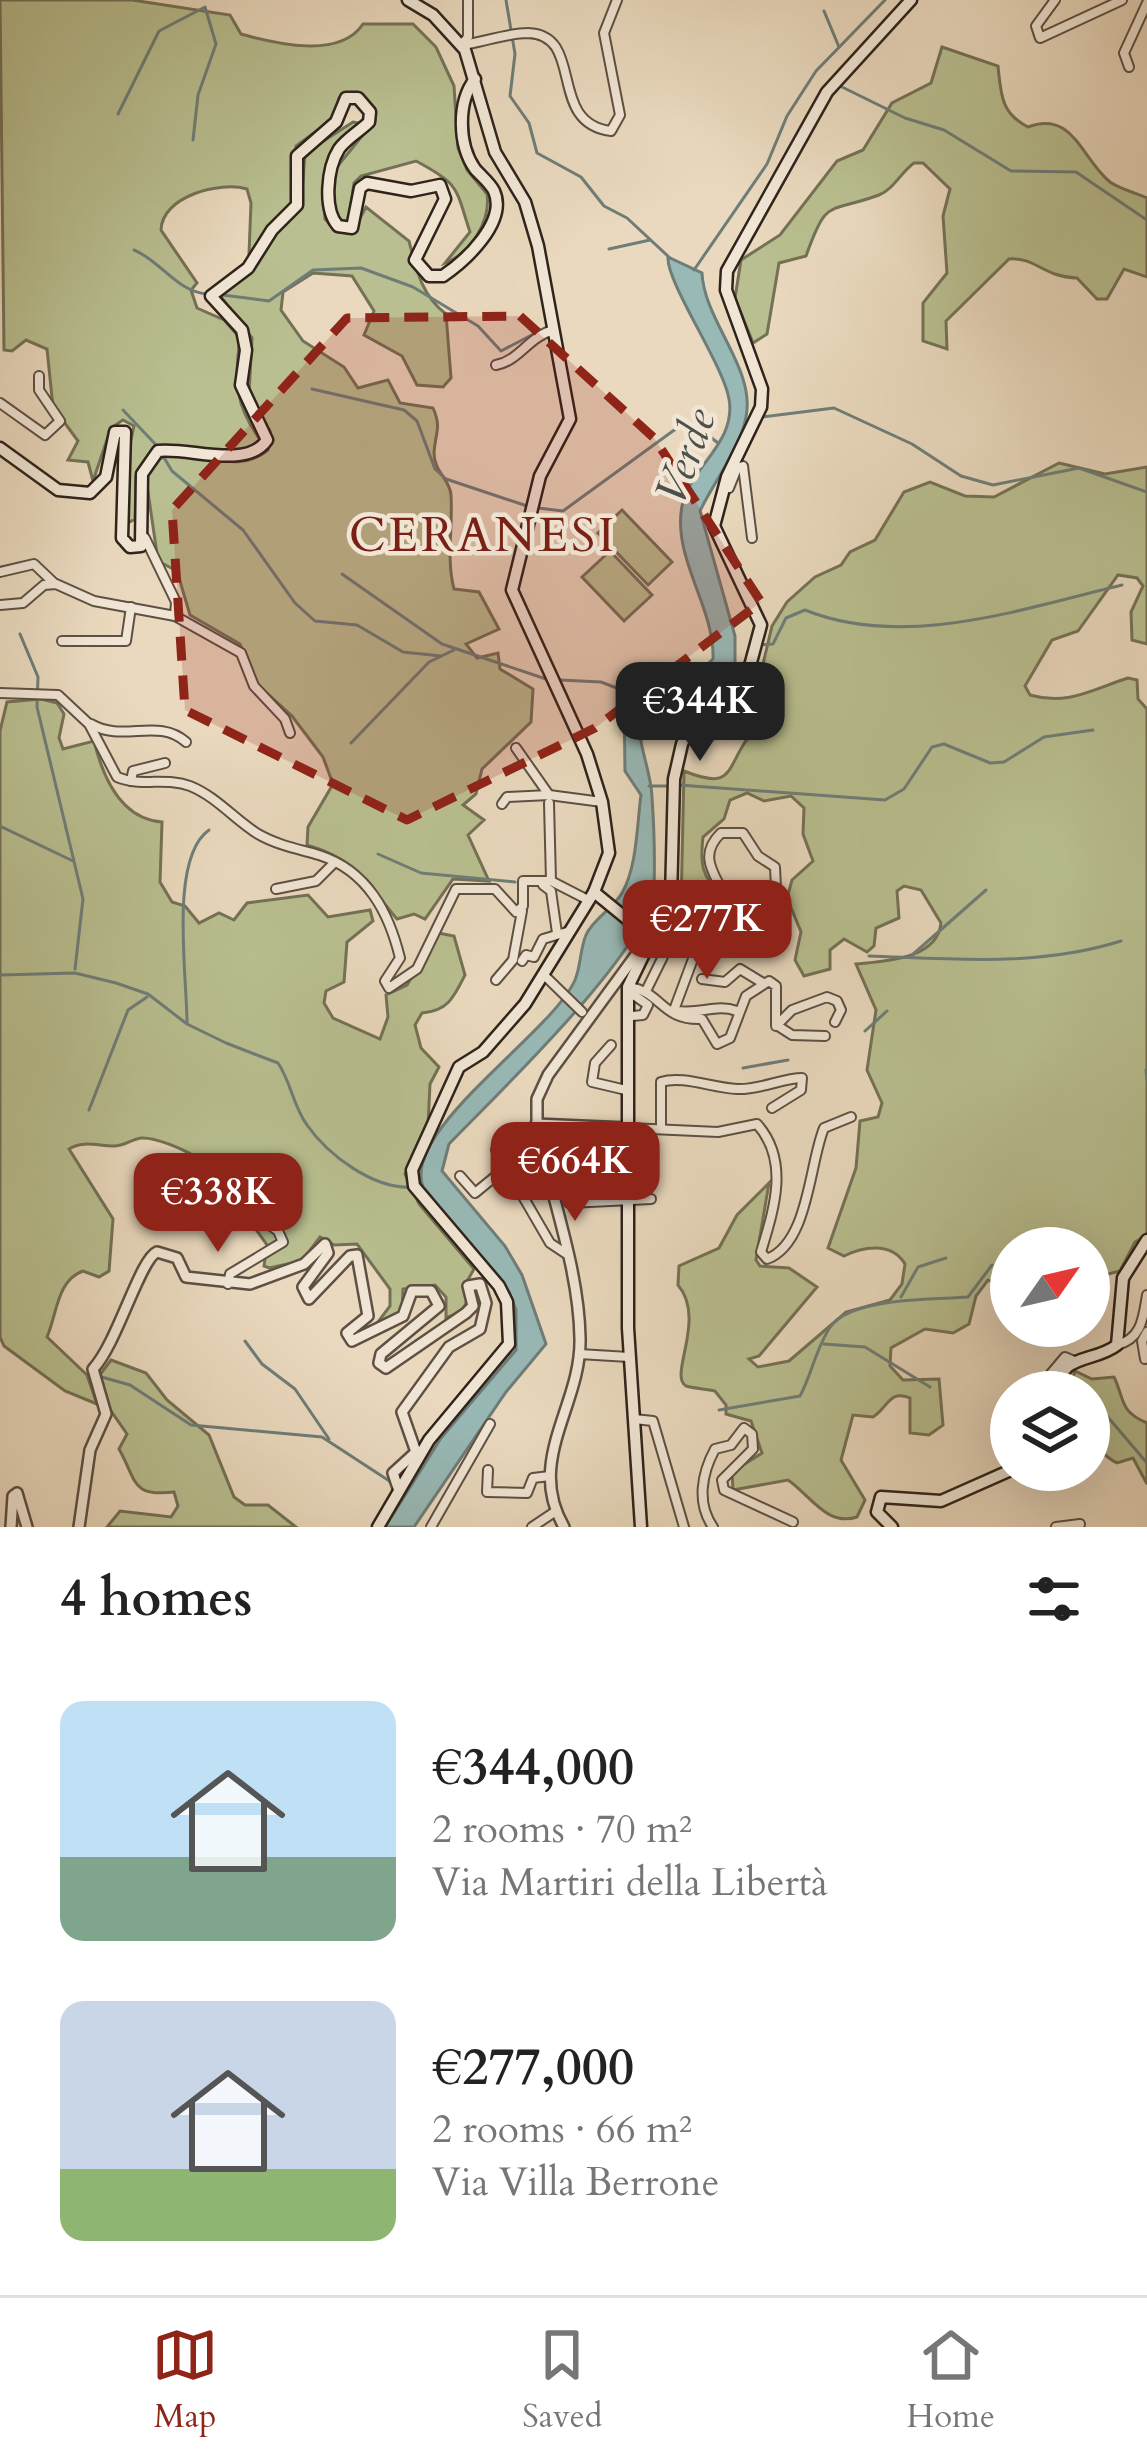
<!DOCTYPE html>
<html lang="en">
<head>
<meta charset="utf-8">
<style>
  :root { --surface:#fff; --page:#f6f6f6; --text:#222; --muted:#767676; --line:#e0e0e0; --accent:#8f2418 }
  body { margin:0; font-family:Cardo,serif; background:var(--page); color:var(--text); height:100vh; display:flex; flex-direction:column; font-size:45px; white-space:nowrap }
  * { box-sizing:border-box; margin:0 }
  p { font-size:39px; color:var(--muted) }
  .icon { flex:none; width:66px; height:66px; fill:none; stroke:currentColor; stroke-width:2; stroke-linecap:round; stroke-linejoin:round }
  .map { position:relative; height:1527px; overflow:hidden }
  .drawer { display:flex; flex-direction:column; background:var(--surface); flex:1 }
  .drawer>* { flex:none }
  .needle { width:78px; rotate:56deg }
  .tools { position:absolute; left:990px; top:1227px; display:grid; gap:24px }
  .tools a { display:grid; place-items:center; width:120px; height:120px; border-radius:50%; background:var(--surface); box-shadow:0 12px 48px #0002; font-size:60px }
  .price { position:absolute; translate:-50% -102px; padding:0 27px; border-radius:24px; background:var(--accent); color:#fff; font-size:39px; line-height:78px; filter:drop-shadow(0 3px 6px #0008) }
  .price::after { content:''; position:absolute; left:50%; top:72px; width:36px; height:27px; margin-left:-18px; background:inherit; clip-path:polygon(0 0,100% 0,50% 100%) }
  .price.selected { background:#222; color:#fff }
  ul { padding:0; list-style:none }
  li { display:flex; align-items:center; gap:36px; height:300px; padding:0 60px }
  li span { display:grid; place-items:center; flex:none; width:336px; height:240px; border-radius:24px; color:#555 }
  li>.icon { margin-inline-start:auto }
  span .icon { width:144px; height:144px; fill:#fffc; stroke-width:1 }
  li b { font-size:51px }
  h2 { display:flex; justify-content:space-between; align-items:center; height:144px; padding:0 60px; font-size:51px }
  .dock { display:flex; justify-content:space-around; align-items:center; height:168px; border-top:3px solid var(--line); background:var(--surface); font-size:33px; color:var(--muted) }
  .dock a { display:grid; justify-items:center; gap:6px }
  .dock .selected { color:var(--accent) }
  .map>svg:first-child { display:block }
</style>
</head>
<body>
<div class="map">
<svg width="1147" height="1527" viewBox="0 0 1147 1527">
  <rect width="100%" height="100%" fill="#ead9be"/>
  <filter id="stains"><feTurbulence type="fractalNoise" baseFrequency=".00167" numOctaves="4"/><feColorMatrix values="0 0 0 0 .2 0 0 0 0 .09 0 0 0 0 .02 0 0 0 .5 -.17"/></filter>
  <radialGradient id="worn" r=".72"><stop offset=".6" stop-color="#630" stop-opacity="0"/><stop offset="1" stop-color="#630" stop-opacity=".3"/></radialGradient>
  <g fill="#b9bf90" stroke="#747156" stroke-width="3">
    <path d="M0 0H132L230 15 241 34C277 44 340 59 363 24H413L436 47 454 86 458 148 467 170 487 194C491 220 471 254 445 263L470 232C455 187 461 185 416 161L361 176 354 183 348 224 335 218 332 173 375 120 367 102 354 93 339 98 334 118 296 146 292 206 249 254 251 203 247 189C220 181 162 196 161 230L197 283 191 290 197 308 224 320 240 338C234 381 235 406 261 441L257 449 226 452 154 447 136 477 135 519 128 523 126 462 134 426 123 420 111 428 93 481 88 462 68 460 78 441 53 407 47 349 26 340 12 351 4 350Z"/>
    <path d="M942 47 998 66C1001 95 1001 113 1028 127 1073 110 1081 158 1110 182 1120 189 1136 193 1147 198V277L1124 269 1107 299H1097L1077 278C1043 277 1036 257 1009 259L946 321 947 349 923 341V303L947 273 943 216 950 189 923 163H914C902 171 893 190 879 195 827 214 827 197 806 256L779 263 767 334 753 343 735 298 741 260 780 235 837 161 863 150 892 103 931 83Z"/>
    <path d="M353 122 358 123C352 133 344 138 337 147 324 164 324 198 325 219L338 232 352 233 366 207 409 241C416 268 421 295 446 314L451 378 443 387 417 385 402 356 364 335 374 311 352 276 313 273 283 292 281 310 303 341 344 367 358 388 388 380 400 403 433 408C442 428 435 433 434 453 434 472 450 479 451 495 453 526 446 559 454 589L479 592 499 629 466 644 477 658 498 653 500 669 533 689 531 722 482 769 476 794 463 805 484 820 468 835 489 881 453 879 425 919 414 914 397 919C366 882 358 860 307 845L308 827 333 784 323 757 292 716 258 685 240 644 190 615 177 571 158 561 146 478 153 461C189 443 234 479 268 450L270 431 249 395 252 338 218 293 301 208 305 153Z"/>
    <path d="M1059 463 1105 474 1147 467V644L1132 640 1131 612 1143 586 1137 578 1118 575 1078 631 1052 640 1025 686 1030 695C1068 706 1093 689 1128 678L1137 680 1138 699 1147 709V1235L1135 1242 1120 1271 1089 1279V1248L1024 1242 1011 1248 1010 1290 988 1280 976 1296 969 1324 953 1333 925 1329 891 1348 890 1366 903 1380 939 1379 943 1425 929 1435 910 1433V1398C889 1389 888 1408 873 1417L853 1415 841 1460 865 1500 857 1517C827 1527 810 1495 788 1480L733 1490 732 1472 762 1453 751 1421 726 1414V1405L715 1391C707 1389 691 1388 686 1386 668 1376 707 1319 678 1285L679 1266 719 1248 737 1215 769 1183 756 1260 760 1266 789 1268 817 1287 759 1356 749 1359 758 1367 789 1361 846 1312 890 1300 902 1284 905 1264C892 1242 864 1246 844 1256L828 1248 856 1168 860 1121 878 1117 882 1103 867 1070 876 1010 856 964C884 961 937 960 941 923L921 890 904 886 897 891 899 918 876 928 874 946 867 952 844 939 830 950V969L804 976 795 960 801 932 787 898 792 880 813 861 803 834 804 808 791 796 764 801 747 793 730 800 724 819 703 837C700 863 701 878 723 895L720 903 681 908 684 771C731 790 726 772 745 742 752 732 761 732 769 723L765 695C743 695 730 711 710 708L750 682 763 664 772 626 787 602 815 577 841 565 850 552 875 540 904 492 930 482 965 496 994 497Z"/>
    <polygon points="622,510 672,562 648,585 598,533"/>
    <polygon points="610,551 652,595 624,621 582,577"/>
    <path d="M41 699 57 703 64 714 59 738 63 749 94 741C103 778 121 819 162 822L160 882 172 902 185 906 199 923 219 913 234 920 247 903 308 895 328 917 370 910 373 921 347 942 344 982 326 991 324 1003 333 1018 380 1039 388 1017 386 995 407 985 438 933 454 936 465 975C454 997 448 1011 422 1013L415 1025 421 1048 439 1067 430 1084 428 1126 405 1174 419 1204 474 1269 466 1283C469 1305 467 1309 446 1318V1297L435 1285 403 1289 402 1313 375 1326 390 1306V1289L357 1244 334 1245 320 1237 302 1261 269 1268 264 1266 267 1245 250 1221 253 1201C242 1179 168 1136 141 1138 132 1139 124 1146 114 1146 98 1146 83 1140 69 1149L113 1219 109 1271 99 1277 83 1271C57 1280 57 1314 47 1337L87 1375 97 1404 65 1391 4 1346 0 1337V731L7 702Z"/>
    <path d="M111 1360 146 1373 167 1400 209 1435 234 1497 245 1505H268L296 1527H107L120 1511 171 1517 178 1506 174 1492C131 1497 137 1481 119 1449L127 1434 109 1408 99 1376Z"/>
    <path d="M1075 1371 1092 1379 1114 1377C1125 1400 1119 1411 1147 1423V1484L1133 1458 1117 1463C1087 1447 1089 1423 1089 1392H1074L1071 1383Z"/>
  </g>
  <path fill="#98b9b6" stroke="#6e7d78" stroke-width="3" d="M668 257 702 273C704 321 756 369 746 417 740 450 714 481 700 511L735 636V667C709 693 670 694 640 716 637 746 651 769 652 797 654 826 655 859 654 888 651 948 494 1097 449 1144L442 1171 505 1246 522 1275 546 1344 506 1392 414 1527H385L441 1438 516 1350V1310L509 1292 423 1187C401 1130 552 1033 575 980 581 966 580 949 586 935 593 919 613 909 622 893 637 868 637 824 641 795L625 771 624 693C650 672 692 682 713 659 715 608 672 558 682 506 689 468 737 443 729 399 723 364 666 282 668 257Z"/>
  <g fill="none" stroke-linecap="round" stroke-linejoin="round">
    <g stroke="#6e7d78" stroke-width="3">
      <polyline points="506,0 515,54 510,96 529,123 537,153 581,177 604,206 627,218 670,258"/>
      <polyline points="824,11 839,47"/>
      <polyline points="838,85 905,118 944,130 1011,171 1076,172 1147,220"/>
      <polyline points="118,114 159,31 205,7 216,44 198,95 193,140"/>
      <polyline points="609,249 650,240"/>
      <path d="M134 250C161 261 177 292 207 294"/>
      <polyline points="694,270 767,164 787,116 816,71 885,0"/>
      <polyline points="223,295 269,301 313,270 361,268 413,287 478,326 501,351 547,327"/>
      <polyline points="312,389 404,410 417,421 435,469 446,479 527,506"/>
      <polyline points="123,410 159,448"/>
      <polyline points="762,417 834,408 912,444 961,476 993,485 1079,468 1147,492"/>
      <polyline points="163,456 172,471 243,530 295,603 315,621 357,625 403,652 441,656"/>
      <polyline points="538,508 563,511 677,428 699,428 718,443"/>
      <polyline points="342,574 442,644 546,679"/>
      <polyline points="20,634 38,677 37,707 83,899 75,969"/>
      <path d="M759 645 773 644 786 618 805 610C904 650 1022 609 1122 585"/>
      <polyline points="560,680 601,682 627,692"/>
      <polyline points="351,743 429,662 454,650"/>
      <polyline points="679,785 885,800 904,789 932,747 944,744 990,763 1004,762 1044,737 1093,730"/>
      <polyline points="649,786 670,786"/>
      <polyline points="0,826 73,861"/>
      <polyline points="378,854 421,873 515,882"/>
      <path d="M869 956C955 959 1038 967 1121 941"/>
      <polyline points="911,956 986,890"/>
      <path d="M0 975 75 973 116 983 148 994 187 1024 226 1043 278 1063C291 1082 293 1106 307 1125 328 1155 374 1190 413 1187"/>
      <path d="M187 1023C187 975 169 858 209 830"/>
      <polyline points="865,1031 887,1011"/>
      <polyline points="743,1068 788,1060"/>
      <polyline points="1146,1070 1147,1078"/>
      <polyline points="89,1110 128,1010 147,997"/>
      <polyline points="901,1297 918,1267 946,1258"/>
      <polyline points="245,1341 262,1364 295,1389 329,1439"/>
      <polyline points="824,1344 865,1347 930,1387"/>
      <polyline points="98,1376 130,1385 191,1425 322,1437 394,1484"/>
      <polyline points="1069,1377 1086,1392"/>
      <polyline points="1089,1395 1147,1463"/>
      <path d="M719 1410 800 1396C812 1374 816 1347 831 1326 853 1297 933 1300 968 1297L992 1265"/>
    </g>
    <g stroke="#5e5044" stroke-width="12">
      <g id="minor">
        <polyline points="1055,0 1036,26 1040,38 1122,0"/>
        <polyline points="462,44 468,37 468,0"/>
        <path d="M463 45C483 42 508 33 528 33 586 35 546 123 611 131L620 115 604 33 617 0"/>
        <polyline points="1129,67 1124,53 1147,3"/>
        <path d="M496 365C519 361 529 336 554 330"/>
        <polyline points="0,403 45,435 60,421 39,390 39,376"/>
        <polyline points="729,488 737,468 743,466 752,538"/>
        <polyline points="0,572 34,564 55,584"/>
        <polyline points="0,605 23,603 44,585 56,584 94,601 175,616 176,602 145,538"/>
        <polyline points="175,616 241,653 254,686 285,719 290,733"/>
        <polyline points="62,641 126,641 131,607"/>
        <path d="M0 693 58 695 89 724 117 777C140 787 167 777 190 786 217 797 234 819 258 834 277 845 298 849 319 855 368 871 389 913 400 958L385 981 389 988 417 969 456 889H495L516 912 523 906V881H551L588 900"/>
        <path d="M91 724C123 743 158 717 186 742"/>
        <polyline points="516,748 549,795"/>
        <polyline points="131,781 133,771 165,763"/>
        <polyline points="549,803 551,881"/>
        <polyline points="502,804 507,797 549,795 602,802"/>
        <polyline points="543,885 551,891 557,933"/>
        <polyline points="276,889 316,881 334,863"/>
        <path d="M703 932 674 1010C697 1016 715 1003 737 1011"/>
        <polyline points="522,961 526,955 534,957 543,939 567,932"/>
        <polyline points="545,976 582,1012"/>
        <polyline points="702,979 725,982 740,969 763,983"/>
        <polyline points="496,980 513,960 522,911"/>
        <path d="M628 987C662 991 661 1021 702 1019L717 1044 730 1038 746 996 769 981 776 986V1026L792 1010 827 997 837 1001 841 1010 835 1022"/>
        <polyline points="628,991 648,1005 643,1015 632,1016"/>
        <path d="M646 991 683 916 711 910 726 900C719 878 695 858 721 833H743L758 856 775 867 776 889"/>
        <polyline points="778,1026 792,1035 825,1036"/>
        <polyline points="611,1045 595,1063 592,1082 626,1090"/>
        <path d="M629 1128 718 1132 757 1124C790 1161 774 1209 761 1252L767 1259C809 1243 809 1164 824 1128L851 1117"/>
        <path d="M661 1128V1082C683 1075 712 1088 737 1089 760 1090 783 1078 802 1078L801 1090 772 1108"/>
        <polyline points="520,1136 537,1128"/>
        <polyline points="496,1150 550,1243 565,1253"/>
        <polyline points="460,1176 475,1193 508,1166"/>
        <polyline points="567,1186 569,1203 651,1199"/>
        <polyline points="228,1284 230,1274 283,1242 278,1231 253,1213 241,1186 230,1183 227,1190 240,1196 241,1218"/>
        <path d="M1117 1345C1143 1338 1143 1316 1147 1295"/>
        <polyline points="579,1354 629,1357"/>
        <polyline points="1145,1359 1142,1341 1147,1332"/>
        <polyline points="1026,1392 1043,1383 1065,1357 1074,1361"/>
        <polyline points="1010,1401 1011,1400"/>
        <polyline points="634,1419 653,1421 684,1527"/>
        <polyline points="488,1470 487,1492 527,1493 533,1478 550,1476"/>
        <polyline points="431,1527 490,1424"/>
        <polyline points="532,1527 556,1511"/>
        <path d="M713 1527C696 1503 702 1473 715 1449L731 1445 744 1428 752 1434 753 1449 722 1480 724 1490 793 1522"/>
        <polyline points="1056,1527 1080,1524"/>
      </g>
    </g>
    <g stroke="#5e5044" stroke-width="14">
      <g id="tertiary">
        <polyline points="536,1124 627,1128"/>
        <polyline points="11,1527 13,1496 17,1493 27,1527"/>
        <path d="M79 1527 90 1450 106 1414 93 1369C117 1344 140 1259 157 1252L177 1258 186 1277 250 1284 304 1264 325 1244 328 1253 303 1287 309 1299 350 1256 357 1255 368 1316 347 1333 352 1341 403 1316 412 1291H431L439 1306 381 1354 379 1363 386 1368 466 1313 473 1306 468 1286 480 1284 486 1303 480 1329 449 1347 402 1412 416 1452 393 1473 398 1488"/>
        <path d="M564 1527C525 1460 582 1405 580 1338 579 1269 551 1196 537 1128V1099L548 1075 649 937"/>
      </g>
    </g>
    <g stroke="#2f231b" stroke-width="15">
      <g id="secondary">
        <polyline points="408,0 433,15 465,50 495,152 525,202 538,246 570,419 540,476 512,590 587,754 602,802 609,853 594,892 649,937"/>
        <path d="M0 448 58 490 90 493 106 477 115 432H125L122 538 130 547 141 546 142 474 158 451C189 447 247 470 267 440L241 385 246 350 242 330 211 296 248 268 272 230 297 205V156L336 122 346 98H358L370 112 369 122C360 131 346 139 339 149 327 168 323 209 338 226L352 228 360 188 367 183 411 191 440 185 445 199 415 260 429 276H443C465 261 508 222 494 191 490 183 481 176 475 169 458 145 457 102 475 79"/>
        <path d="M1060 1392C1056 1353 1095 1363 1117 1345L1123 1278 1147 1240"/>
        <polyline points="378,1527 429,1440 509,1344 507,1302 499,1286 414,1186 412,1170 459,1067 483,1052 525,1004 594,892"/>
        <polyline points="641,1527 628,1328 628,987 671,898 674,779 682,744 702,699 750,666 761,625 714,526 727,477 761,407 762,389 726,290 727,271 827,92 911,0"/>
        <polyline points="892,1527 877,1512 881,1497 941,1501 1011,1470"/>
      </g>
    </g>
    <use href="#minor" stroke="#f1e6d5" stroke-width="8"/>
    <use href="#tertiary" stroke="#f1e6d5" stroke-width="9"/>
    <use href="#secondary" stroke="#f1e6d5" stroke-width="10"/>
  </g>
  <path fill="#8f2418" fill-opacity="0.2" stroke="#8f2418" stroke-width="9" stroke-dasharray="24 15" stroke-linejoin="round" d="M520 316 654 438 761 602 595 728 407 820 185 710 172 510 347 318Z"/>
  <g text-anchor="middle" stroke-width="9" stroke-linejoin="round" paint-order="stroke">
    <g font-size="45" font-style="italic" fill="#4e504a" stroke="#f1e6d5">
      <text transform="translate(684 456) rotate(-70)" y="16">Verde</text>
    </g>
    <g font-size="48" letter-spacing="3" fill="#7a1f14" stroke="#f1e6d5">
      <text x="483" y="551">CERANESI</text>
    </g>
  </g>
  <rect width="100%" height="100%" filter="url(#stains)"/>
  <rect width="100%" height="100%" fill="url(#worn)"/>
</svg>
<div class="tools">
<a><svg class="needle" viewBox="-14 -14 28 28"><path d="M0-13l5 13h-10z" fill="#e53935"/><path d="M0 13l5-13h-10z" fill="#767676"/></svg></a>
<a><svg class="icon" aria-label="layers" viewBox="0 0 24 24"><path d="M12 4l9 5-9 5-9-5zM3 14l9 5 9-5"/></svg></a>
</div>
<b class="price selected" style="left:700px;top:764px">€344K</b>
<b class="price" style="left:707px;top:982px">€277K</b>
<b class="price" style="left:575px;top:1224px">€664K</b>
<b class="price" style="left:218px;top:1255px">€338K</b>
</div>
<section class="drawer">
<h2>4 homes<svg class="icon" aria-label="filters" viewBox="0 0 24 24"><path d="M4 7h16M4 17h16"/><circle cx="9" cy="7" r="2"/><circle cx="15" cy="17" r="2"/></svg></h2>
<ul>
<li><span style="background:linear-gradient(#bfe0f5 65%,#7fa58c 0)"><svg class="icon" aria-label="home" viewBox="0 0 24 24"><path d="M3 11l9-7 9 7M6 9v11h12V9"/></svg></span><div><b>€344,000</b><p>2 rooms · 70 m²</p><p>Via Martiri della Libertà</p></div></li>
<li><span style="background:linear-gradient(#c9d6e8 70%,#8fb573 0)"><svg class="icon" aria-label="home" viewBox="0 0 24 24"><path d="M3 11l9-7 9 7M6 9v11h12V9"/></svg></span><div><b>€277,000</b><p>2 rooms · 66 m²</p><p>Via Villa Berrone</p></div></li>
</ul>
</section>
<nav class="dock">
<a class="selected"><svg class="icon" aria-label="map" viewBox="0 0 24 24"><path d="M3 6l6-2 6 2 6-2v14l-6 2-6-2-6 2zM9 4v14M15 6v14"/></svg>Map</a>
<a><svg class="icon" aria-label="saved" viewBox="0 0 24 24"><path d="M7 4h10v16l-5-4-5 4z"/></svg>Saved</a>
<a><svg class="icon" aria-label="home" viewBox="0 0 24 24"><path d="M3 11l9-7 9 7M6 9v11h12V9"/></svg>Home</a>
</nav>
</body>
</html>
